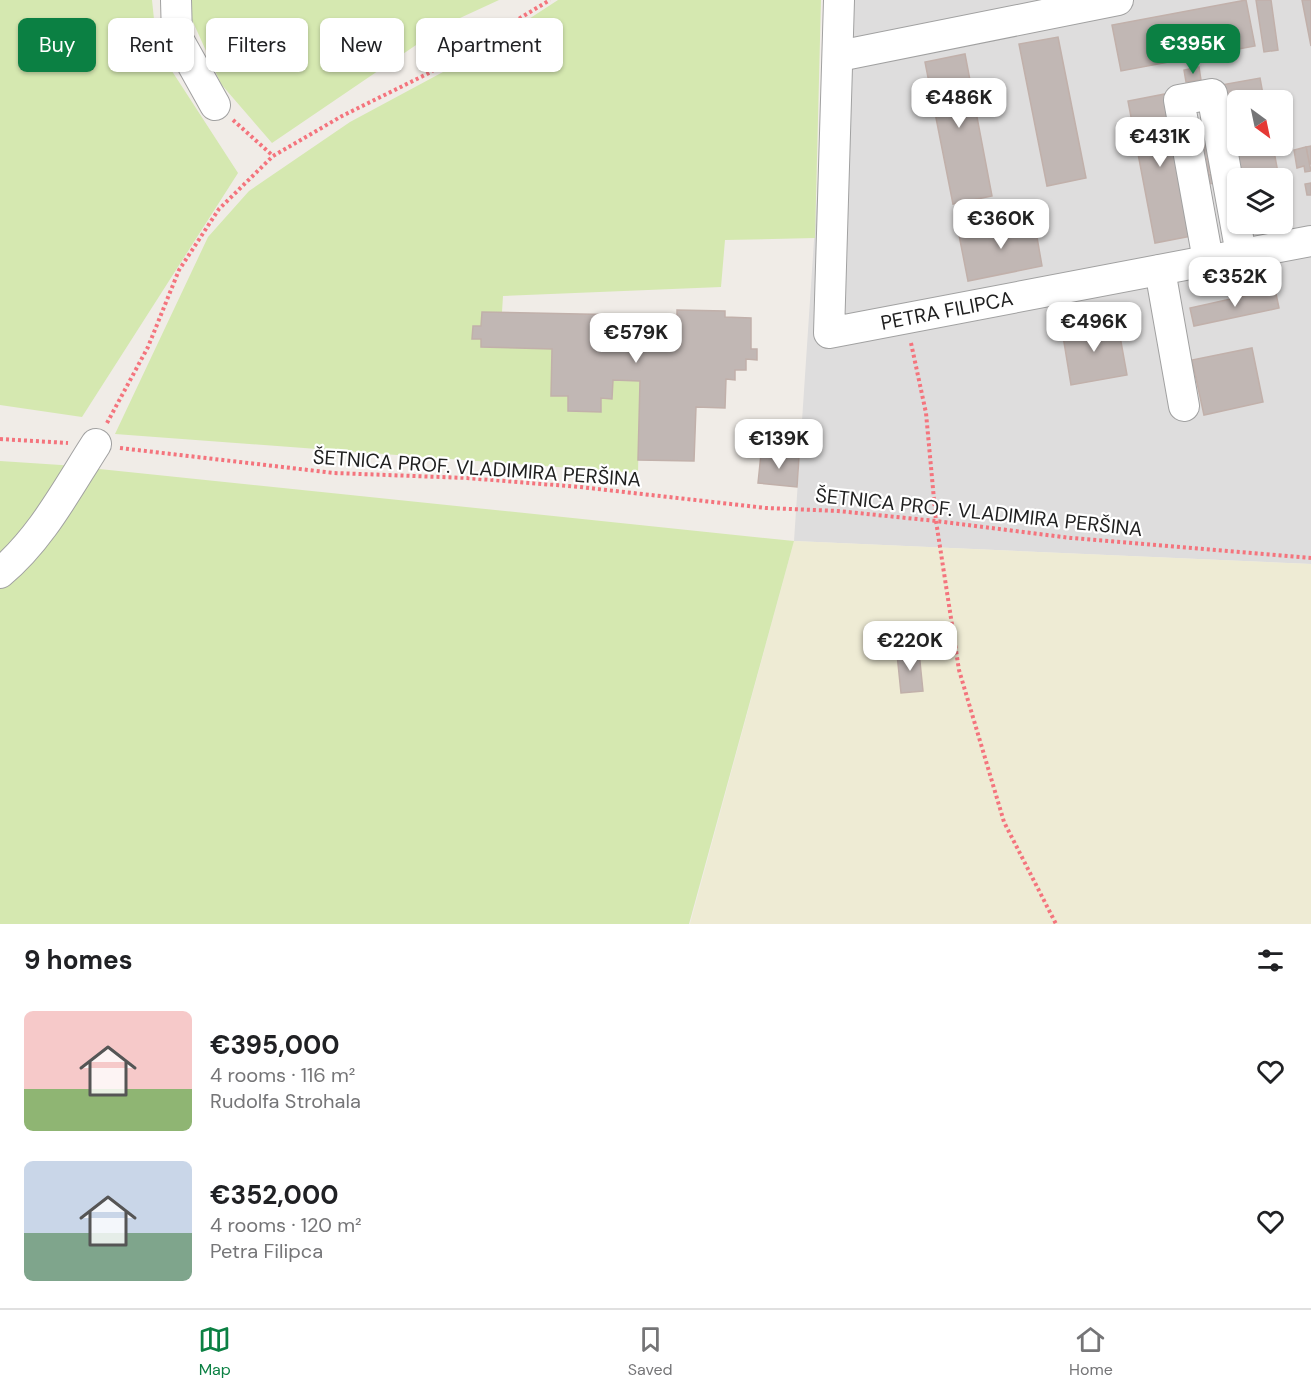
<!DOCTYPE html>
<html lang="en">
<head>
<meta charset="utf-8">
<style>
  :root { --surface:#fff; --page:#f6f6f6; --text:#202124; --muted:#757577; --line:#e0e0e0; --accent:#0b8043 }
  body { margin:0; font-family:"DM Sans",sans-serif; background:var(--page); color:var(--text); height:100vh; display:flex; flex-direction:column; font-size:22px; white-space:nowrap }
  * { box-sizing:border-box; margin:0 }
  p { font-size:20px; color:var(--muted) }
  .icon { flex:none; width:33px; height:33px; fill:none; stroke:currentColor; stroke-width:2; stroke-linecap:round; stroke-linejoin:round }
  .map { position:relative; height:924px; overflow:hidden }
  .drawer { display:flex; flex-direction:column; background:var(--surface); flex:1 }
  .drawer>* { flex:none }
  .guide { position:absolute; left:18px; top:18px; width:600px; height:54px; display:flex; gap:12px }
  .needle { width:39px; rotate:147deg }
  .fabs { position:absolute; left:1227px; top:90px; display:grid; gap:12px }
  .fabs a { display:grid; place-items:center; width:66px; height:66px; border-radius:9px; background:var(--surface); box-shadow:0 2px 4px #0004; font-size:30px }
  .price { position:absolute; translate:-50% -51px; padding:0 14px; border-radius:12px; background:#fff; color:#222; font-size:20px; line-height:39px; filter:drop-shadow(0 2px 3px #0008) }
  .price::after { content:''; position:absolute; left:50%; top:36px; width:18px; height:14px; margin-left:-9px; background:inherit; clip-path:polygon(0 0,100% 0,50% 100%) }
  .price.active { background:var(--accent); color:#fff }
  ul { padding:0; list-style:none }
  li { display:flex; align-items:center; gap:18px; height:150px; padding:0 24px }
  li span { display:grid; place-items:center; flex:none; width:168px; height:120px; border-radius:9px; color:#555 }
  li>.icon { margin-inline-start:auto }
  span .icon { width:72px; height:72px; fill:#fffc; stroke-width:1 }
  li b { font-size:26px }
  h2 { display:flex; justify-content:space-between; align-items:center; height:72px; padding:0 24px; font-size:26px }
  .chip { padding:0 21px; border-radius:9px; background:var(--surface); box-shadow:0 2px 4px #0004; font-size:21px; line-height:54px }
  .chip.active { background:var(--accent); color:#fff }
  .dock { display:flex; justify-content:space-around; align-items:center; height:84px; border-top:2px solid var(--line); background:var(--surface); font-size:16px; color:var(--muted) }
  .dock a { display:grid; justify-items:center; gap:3px }
  .dock .active { color:var(--accent) }
  .map>svg:first-child { display:block }
</style>
</head>
<body>
<div class="map">
<svg width="1311" height="924" viewBox="0 0 1311 924">
  <rect width="100%" height="100%" fill="#f0ece7"/>
  <path fill="#dedddd" fill-rule="evenodd" d="M830 0H1311V564L794 541ZM1238 100H1282V146H1238ZM1238 178H1282V224H1238Z"/>
  <polygon fill="#eeebd4" points="794,541 1311,564 1311,924 690,924"/>
  <g fill="#d5e8b0">
    <polygon points="0,0 152,0 157,48 238,173 82,417 0,405"/>
    <polygon points="192,0 499,0 447,24 272,143 221,84 188,11"/>
    <polygon points="558,0 821,0 815,238 725,240 721,287 503,296 502,312 482,312 481,326 473,326 472,339 481,339 482,347 552,349 551,396 568,396 568,411 600,412 601,398 612,398 613,380 640,381 638,473 115,434 208,237 249,191 350,122 469,58"/>
    <polygon points="0,461 61,465 794,541 689,924 0,924"/>
  </g>
  <g fill="#c1b7b4" stroke="#c1b0aa" stroke-width="1.5">
    <polygon points="1246,0 1255,46 1121,71 1112,25"/>
    <polygon points="1256,0 1271,0 1278,50 1264,52"/>
    <polygon points="1302,0 1311,0 1311,46"/>
    <polygon points="1058,37 1086,178 1047,186 1019,44"/>
    <polygon points="965,54 992,196 953,204 925,62"/>
    <polygon points="1199,67 1201,80 1186,82 1184,70"/>
    <polygon points="1260,78 1264,100 1238,100 1238,146 1273,146 1279,178 1239,178 1221,85"/>
    <polygon points="1165,94 1192,236 1155,243 1128,101"/>
    <polygon points="1203,122 1218,157 1200,160 1194,124"/>
    <polygon points="1311,146 1311,164 1309,164 1306,147"/>
    <polygon points="1306,147 1311,171 1305,172 1304,166 1297,168 1294,150"/>
    <polygon points="1209,159 1209,175 1213,174 1215,183 1203,185 1200,160"/>
    <polygon points="1311,183 1311,195 1307,195 1305,184"/>
    <polygon points="1282,195 1287,219 1282,219"/>
    <polygon points="1034,220 1042,266 968,281 959,235"/>
    <polygon points="1275,289 1279,308 1194,326 1190,308"/>
    <polygon points="677,310 725,311 725,317 751,318 751,349 757,349 757,360 746,359 746,370 735,370 735,380 726,379 725,408 696,407 694,461 638,460 640,381 613,380 612,399 601,398 601,412 568,411 568,396 551,396 552,349 481,347 481,339 472,339 473,326 481,326 482,312 677,316"/>
    <polygon points="1117,320 1127,375 1071,385 1062,330"/>
    <polygon points="1252,348 1263,402 1204,415 1192,360"/>
    <polygon points="761,454 799,457 797,487 758,483"/>
    <polygon points="919,652 923,691 901,693 897,654"/>
  </g>
  <g fill="none" stroke-linecap="round" stroke-linejoin="round">
    <g stroke="#a1a1a1" stroke-width="32">
      <g id="minor">
        <polyline points="176,0 177,37 215,105"/>
        <path id="s1" d="M839 0 829 333 1311 241"/>
        <polyline points="839,56 1118,0"/>
        <polyline points="1208,260 1179,100 1212,94 1241,254"/>
        <polyline points="1160,270 1184,406"/>
        <path d="M0 573C41 539 67 489 96 444"/>
      </g>
    </g>
    <g stroke="#f4747d" stroke-width="4" stroke-dasharray="3 3" stroke-linecap="butt">
      <polyline points="233,120 273,156"/>
      <polyline points="911,343 926,413 936,521 959,670 1004,822 1056,924"/>
      <polyline points="107,423 148,347 179,270 219,209 273,156 342,116 427,74 550,0"/>
      <polyline points="0,439 68,443"/>
      <polyline points="120,448 334,473 467,478 580,487 766,508 838,511 936,521 1071,538 1311,558"/>
    </g>
    <use href="#minor" stroke="#fff" stroke-width="30"/>
  </g>
  <g text-anchor="middle" stroke-width="4.5" stroke-linejoin="round" paint-order="stroke">
    <g font-size="20" fill="#202020" stroke="#fff">
      <text dy="7" stroke="none"><textPath href="#s1" startOffset="453">PETRA FILIPCA</textPath></text>
      <text transform="translate(477 468) rotate(4)" y="7">ŠETNICA PROF. VLADIMIRA PERŠINA</text>
      <text transform="translate(979 512) rotate(6)" y="7">ŠETNICA PROF. VLADIMIRA PERŠINA</text>
    </g>
  </g>
</svg>
<div class="fabs">
<a><svg class="needle" viewBox="-14 -14 28 28"><path d="M0-13l5 13h-10z" fill="#e53935"/><path d="M0 13l5-13h-10z" fill="#757577"/></svg></a>
<a><svg class="icon" aria-label="layers" viewBox="0 0 24 24"><path d="M12 4l9 5-9 5-9-5zM3 14l9 5 9-5"/></svg></a>
</div>
<b class="price active" style="left:1193px;top:75px">€395K</b>
<b class="price" style="left:959px;top:129px">€486K</b>
<b class="price" style="left:1160px;top:168px">€431K</b>
<b class="price" style="left:1001px;top:250px">€360K</b>
<b class="price" style="left:1235px;top:308px">€352K</b>
<b class="price" style="left:1094px;top:353px">€496K</b>
<b class="price" style="left:636px;top:364px">€579K</b>
<b class="price" style="left:779px;top:470px">€139K</b>
<b class="price" style="left:910px;top:672px">€220K</b>
<div class="guide">
<a class="chip active">Buy</a>
<a class="chip">Rent</a>
<a class="chip">Filters</a>
<a class="chip">New</a>
<a class="chip">Apartment</a>
</div>
</div>
<section class="drawer">
<h2>9 homes<svg class="icon" aria-label="filters" viewBox="0 0 24 24"><path d="M4 7h16M4 17h16"/><circle cx="9" cy="7" r="2"/><circle cx="15" cy="17" r="2"/></svg></h2>
<ul>
<li><span style="background:linear-gradient(#f6c9c9 65%,#8fb573 0)"><svg class="icon" aria-label="home" viewBox="0 0 24 24"><path d="M3 11l9-7 9 7M6 9v11h12V9"/></svg></span><div><b>€395,000</b><p>4 rooms · 116 m²</p><p>Rudolfa Strohala</p></div><svg class="icon" aria-label="heart" viewBox="0 0 24 24"><path d="M12 20l-8-8c-3-5 5-10 8-4 3-6 11-1 8 4z"/></svg></li>
<li><span style="background:linear-gradient(#c9d6e8 60%,#7fa58c 0)"><svg class="icon" aria-label="home" viewBox="0 0 24 24"><path d="M3 11l9-7 9 7M6 9v11h12V9"/></svg></span><div><b>€352,000</b><p>4 rooms · 120 m²</p><p>Petra Filipca</p></div><svg class="icon" aria-label="heart" viewBox="0 0 24 24"><path d="M12 20l-8-8c-3-5 5-10 8-4 3-6 11-1 8 4z"/></svg></li>
</ul>
</section>
<nav class="dock">
<a class="active"><svg class="icon" aria-label="map" viewBox="0 0 24 24"><path d="M3 6l6-2 6 2 6-2v14l-6 2-6-2-6 2zM9 4v14M15 6v14"/></svg>Map</a>
<a><svg class="icon" aria-label="saved" viewBox="0 0 24 24"><path d="M7 4h10v16l-5-4-5 4z"/></svg>Saved</a>
<a><svg class="icon" aria-label="home" viewBox="0 0 24 24"><path d="M3 11l9-7 9 7M6 9v11h12V9"/></svg>Home</a>
</nav>
</body>
</html>
